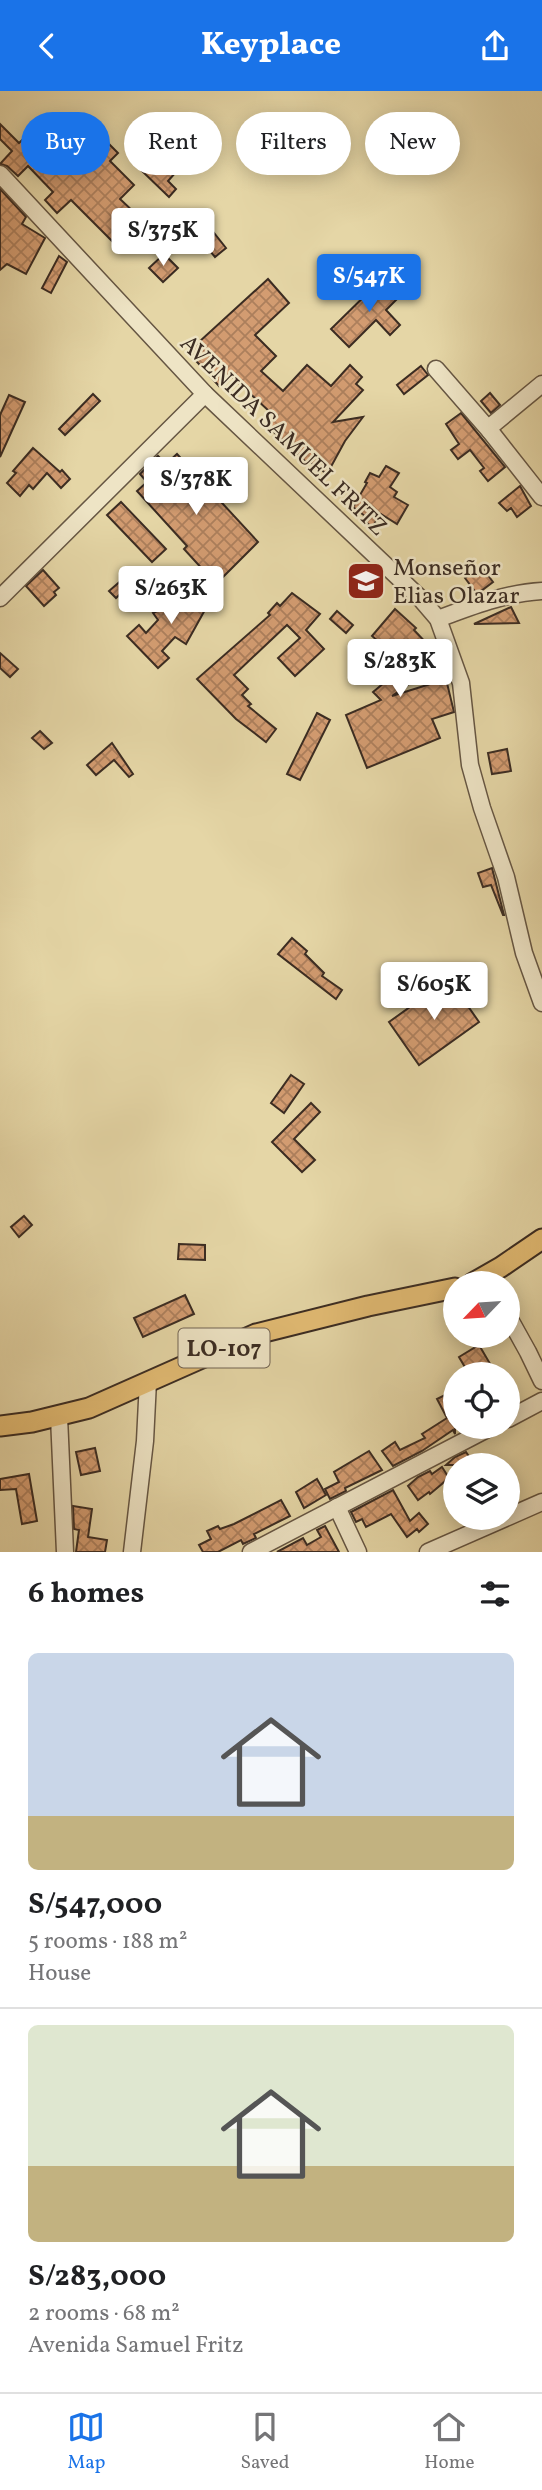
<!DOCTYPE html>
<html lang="en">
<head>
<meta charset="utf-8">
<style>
  :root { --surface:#fff; --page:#f6f6f6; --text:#202124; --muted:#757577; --line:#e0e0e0; --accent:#1a73e8 }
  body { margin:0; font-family:Vollkorn,serif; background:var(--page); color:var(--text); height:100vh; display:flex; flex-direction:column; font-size:26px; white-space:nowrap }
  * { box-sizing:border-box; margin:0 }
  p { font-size:23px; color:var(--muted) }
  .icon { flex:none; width:38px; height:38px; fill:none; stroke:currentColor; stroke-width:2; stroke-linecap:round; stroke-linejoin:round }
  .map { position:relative; height:1461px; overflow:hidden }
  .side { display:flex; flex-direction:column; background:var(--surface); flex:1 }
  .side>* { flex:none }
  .hud { position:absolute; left:21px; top:21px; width:500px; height:63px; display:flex; gap:14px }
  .needle { width:46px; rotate:245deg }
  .fabs { position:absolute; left:443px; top:1180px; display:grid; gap:14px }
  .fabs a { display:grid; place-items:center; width:77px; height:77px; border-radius:50%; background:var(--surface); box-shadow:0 4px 18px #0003; font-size:35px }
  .price { position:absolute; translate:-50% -60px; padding:0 16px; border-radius:7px; background:#fff; color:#222; font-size:23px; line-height:46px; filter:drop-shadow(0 2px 4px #0008) }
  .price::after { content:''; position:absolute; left:50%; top:42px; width:21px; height:16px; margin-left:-10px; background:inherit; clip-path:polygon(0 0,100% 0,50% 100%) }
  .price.active { background:var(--accent); color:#fff }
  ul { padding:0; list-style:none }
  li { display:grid; align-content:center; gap:14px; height:371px; padding:0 28px }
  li+li { border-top:2px solid var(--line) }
  li span { display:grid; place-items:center; height:217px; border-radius:10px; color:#555 }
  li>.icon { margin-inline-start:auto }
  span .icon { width:126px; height:126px; fill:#fffc; stroke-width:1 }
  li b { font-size:30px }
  h2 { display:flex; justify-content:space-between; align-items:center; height:84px; padding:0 28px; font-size:30px }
  .pill { padding:0 24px; border-radius:32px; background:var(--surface); box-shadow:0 4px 18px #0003; font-size:24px; line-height:63px }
  .pill.active { background:var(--accent); color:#fff }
  header { display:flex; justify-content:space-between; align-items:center; height:91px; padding:0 28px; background:var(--accent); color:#fff; font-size:32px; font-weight:800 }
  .dock { display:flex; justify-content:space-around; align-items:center; height:98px; border-top:2px solid var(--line); background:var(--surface); font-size:19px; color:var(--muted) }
  .dock a { display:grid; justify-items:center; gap:4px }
  .dock .active { color:var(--accent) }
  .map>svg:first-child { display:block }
</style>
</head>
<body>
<header><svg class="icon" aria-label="back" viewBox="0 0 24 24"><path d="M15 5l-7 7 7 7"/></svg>Keyplace<svg class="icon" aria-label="share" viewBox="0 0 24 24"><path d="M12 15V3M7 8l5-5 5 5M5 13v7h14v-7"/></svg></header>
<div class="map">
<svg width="542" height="1461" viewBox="0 0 542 1461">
  <defs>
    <pattern id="building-cross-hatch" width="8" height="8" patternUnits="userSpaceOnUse" patternTransform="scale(1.75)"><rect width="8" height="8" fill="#d39c71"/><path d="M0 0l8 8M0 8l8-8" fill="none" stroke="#ac7f5c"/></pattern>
  </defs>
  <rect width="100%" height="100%" fill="#e5d6a6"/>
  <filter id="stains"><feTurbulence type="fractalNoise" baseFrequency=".00286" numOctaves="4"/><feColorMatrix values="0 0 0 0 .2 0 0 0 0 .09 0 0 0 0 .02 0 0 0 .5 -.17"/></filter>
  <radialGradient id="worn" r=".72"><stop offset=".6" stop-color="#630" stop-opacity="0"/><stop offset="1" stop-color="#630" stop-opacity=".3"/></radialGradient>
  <g fill="url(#building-cross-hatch)" stroke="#3b2c22" stroke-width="2">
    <polygon points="0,33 19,52 39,33 45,39 30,54 51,74 66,59 81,74 106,50 118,62 110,70 134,94 120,108 137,124 121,141 125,145 116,154 71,109 57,122 45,109 53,101 28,75 18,85 7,75 0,73 12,60 0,48"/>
    <polygon points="167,72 176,81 168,90 176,98 169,106 142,80 149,73 159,82"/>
    <polygon points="0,98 26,126 22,133 45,147 26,183 7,173 0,179"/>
    <polygon points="211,138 226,157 215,166 200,148"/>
    <polygon points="164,163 178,177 163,191 149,177"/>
    <polygon points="59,165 67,171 51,202 42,197"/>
    <polygon points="268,188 289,212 255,244 276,265 261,280 283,300 307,274 331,295 350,274 362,286 356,293 363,299 333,331 363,326 345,350 327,383 310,371 308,373 266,334 273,327 268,323 270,321 230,284 219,295 188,261"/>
    <polygon points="382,188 400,205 386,219 400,234 390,244 376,229 349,256 331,238"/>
    <polygon points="421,275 428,284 404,303 397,294"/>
    <polygon points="490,302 500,314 491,322 481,310"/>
    <polygon points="93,303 100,310 65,344 59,338"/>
    <polygon points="9,304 25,311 0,366 0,324"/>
    <polygon points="461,322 505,376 488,390 480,380 484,377 470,359 458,368 451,359 459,353 446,333"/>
    <polygon points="33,357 60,381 62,379 70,388 61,397 47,382 33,398 29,394 20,405 7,392 16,382 13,380"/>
    <polygon points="177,363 258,451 216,493 184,458 187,455 137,400 147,391 140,383 158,365 166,373"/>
    <polygon points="386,375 399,382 390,396 397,401 394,406 408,414 397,433 381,423 372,436 362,428 365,425 353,416 367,392 365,391 370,382 379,386"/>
    <polygon points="520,395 531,415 517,426 511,417 507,420 499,412"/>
    <polygon points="121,411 166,458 152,471 107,424"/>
    <polygon points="481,475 493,491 477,503 465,487"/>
    <polygon points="43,479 59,497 54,501 56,504 44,515 26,495"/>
    <polygon points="123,488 129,495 116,507 109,500"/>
    <polygon points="203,498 212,505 206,517 186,553 175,546 162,560 169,567 158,577 127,545 139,534 146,542 158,529 153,522"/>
    <polygon points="292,502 320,523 306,539 324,558 295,585 278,567 300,547 287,534 234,584 248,598 242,604 251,613 248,615 276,638 266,651 236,628 197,588 270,524 268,522 277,512 280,515"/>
    <polygon points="511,516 519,532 474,533"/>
    <polygon points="395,518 416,537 414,539 430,556 420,565 429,579 392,605 446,588 454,621 432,628 440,647 367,677 346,624 381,609 373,601 385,591 377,581 396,566 372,545"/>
    <polygon points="337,520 353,534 346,542 330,528"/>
    <polygon points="0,562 18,578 10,586 0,577"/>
    <polygon points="317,622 330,629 300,689 287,683"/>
    <polygon points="40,640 52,652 44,658 32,647"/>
    <polygon points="112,652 133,683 129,686 114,669 96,684 87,674"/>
    <polygon points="507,658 511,680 492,683 488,662"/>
    <polygon points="492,777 504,824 503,824 491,794 483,796 478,782"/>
    <polygon points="292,847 307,860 305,863 324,882 322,885 342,899 336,908 278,863"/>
    <polygon points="449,888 479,931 419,974 389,931"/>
    <polygon points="291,984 304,993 284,1022 271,1012"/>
    <polygon points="311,1012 320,1021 294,1048 315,1069 302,1081 272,1051"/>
    <polygon points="24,1125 32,1134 19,1146 11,1136"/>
    <polygon points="179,1153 205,1154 205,1169 178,1168"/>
    <polygon points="185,1204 194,1223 143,1246 134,1227"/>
    <polygon points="479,1254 496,1283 469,1283 459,1266"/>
    <polygon points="455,1299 455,1312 451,1314 455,1322 455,1343 453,1339 422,1360 393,1375 382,1360 395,1351 400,1359 425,1347 422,1343 447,1327 437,1308"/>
    <polygon points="95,1357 100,1380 81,1384 76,1361"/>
    <polygon points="369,1360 382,1379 345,1397 346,1400 330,1408 325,1398 339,1391 334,1381"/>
    <polygon points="466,1361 475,1374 446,1374 455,1366"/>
    <polygon points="442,1376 449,1387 430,1403 429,1401 418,1409 408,1395 418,1386 430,1380 432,1383"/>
    <polygon points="29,1383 37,1430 22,1433 16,1398 0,1399 0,1388"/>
    <polygon points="317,1388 326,1404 304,1417 296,1401"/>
    <polygon points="393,1399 410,1430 419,1422 428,1433 419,1441 417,1438 407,1446 391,1423 366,1436 362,1428 356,1431 351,1421"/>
    <polygon points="281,1409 290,1425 254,1443 256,1447 243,1453 241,1449 218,1461 203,1461 199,1454 211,1448 207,1440 218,1435 220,1438 234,1433"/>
    <polygon points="73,1415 92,1418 88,1446 107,1449 105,1461 76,1461 79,1439 74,1438"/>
    <polygon points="325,1435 339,1461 277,1461 303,1447 307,1454 321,1446 317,1439"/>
  </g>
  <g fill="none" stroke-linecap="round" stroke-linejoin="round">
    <g stroke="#665643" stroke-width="19">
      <g id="minor">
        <polyline points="0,83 205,303 420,507 438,528 461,592 470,674 482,717 506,786 524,862 542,912"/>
        <polyline points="436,278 490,340 542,406"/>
        <polyline points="490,340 491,335 542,293"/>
        <polyline points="0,507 205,303"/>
        <path d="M438 528C472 515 506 502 542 500"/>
        <polyline points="508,1225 528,1261 542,1290"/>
        <polyline points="59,1326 65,1461"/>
        <polyline points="508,1328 542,1310"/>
        <polyline points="337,1416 358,1461"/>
        <polyline points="132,1461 145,1350 148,1290"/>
        <polyline points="251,1461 493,1335"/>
        <polyline points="428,1461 542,1411"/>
      </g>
    </g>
    <g stroke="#3b2c22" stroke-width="23">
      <g id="major">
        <polyline points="473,1192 501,1176 542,1148"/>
        <polyline points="0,1335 32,1331 89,1317 256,1243 368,1215 455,1197"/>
      </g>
    </g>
    <use href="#minor" stroke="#eee4c5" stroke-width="16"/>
    <use href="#major" stroke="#e2bb73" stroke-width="19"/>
  </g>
  <defs>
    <g id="school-square" transform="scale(2.0125)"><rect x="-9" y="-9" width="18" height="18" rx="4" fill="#8f2418" stroke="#eee4c5"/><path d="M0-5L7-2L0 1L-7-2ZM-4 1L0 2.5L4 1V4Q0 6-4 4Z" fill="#fff"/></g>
  </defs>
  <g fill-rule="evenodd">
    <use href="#school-square" x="366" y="490"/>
  </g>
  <g text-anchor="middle" stroke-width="5" stroke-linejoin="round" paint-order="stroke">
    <rect fill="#eee4c5" stroke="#716353" stroke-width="2" x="178.5" y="1237.5" width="91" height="39" rx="5"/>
    <g font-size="23" font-weight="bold" fill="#3b2c22">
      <text x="224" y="1265">LO-107</text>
    </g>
    <g font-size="24" fill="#3b2c22" stroke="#eee4c5">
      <text transform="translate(284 344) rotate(44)" y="8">AVENIDA SAMUEL FRITZ</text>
    </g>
    <g font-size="24" fill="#3b2c22" stroke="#eee4c5" text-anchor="start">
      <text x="393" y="484">Monseñor<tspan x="393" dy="28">Elias Olazar</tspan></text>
    </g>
  </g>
  <rect width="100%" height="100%" filter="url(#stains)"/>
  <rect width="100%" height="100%" fill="url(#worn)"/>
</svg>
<div class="fabs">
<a><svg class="needle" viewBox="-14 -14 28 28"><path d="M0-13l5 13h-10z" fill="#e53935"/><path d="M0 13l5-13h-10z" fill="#757577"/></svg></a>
<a><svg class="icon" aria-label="locate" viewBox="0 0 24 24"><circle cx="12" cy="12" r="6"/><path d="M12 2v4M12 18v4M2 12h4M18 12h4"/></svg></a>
<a><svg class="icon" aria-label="layers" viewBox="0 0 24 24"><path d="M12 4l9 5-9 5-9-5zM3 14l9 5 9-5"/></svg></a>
</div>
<b class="price" style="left:163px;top:177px">S/375K</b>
<b class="price active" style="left:369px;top:223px">S/547K</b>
<b class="price" style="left:196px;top:426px">S/378K</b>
<b class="price" style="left:171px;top:535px">S/263K</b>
<b class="price" style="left:400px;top:608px">S/283K</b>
<b class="price" style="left:434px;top:931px">S/605K</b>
<div class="hud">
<a class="pill active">Buy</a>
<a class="pill">Rent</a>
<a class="pill">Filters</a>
<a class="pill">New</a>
</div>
</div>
<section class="side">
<h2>6 homes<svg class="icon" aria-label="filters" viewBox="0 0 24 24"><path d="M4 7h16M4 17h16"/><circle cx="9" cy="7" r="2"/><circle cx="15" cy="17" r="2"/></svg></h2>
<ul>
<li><span style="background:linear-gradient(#c9d6e8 75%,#c2b280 0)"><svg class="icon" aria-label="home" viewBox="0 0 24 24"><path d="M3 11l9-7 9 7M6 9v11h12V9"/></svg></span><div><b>S/547,000</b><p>5 rooms · 188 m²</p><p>House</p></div></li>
<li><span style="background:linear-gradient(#dfe7d0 65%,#c2b280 0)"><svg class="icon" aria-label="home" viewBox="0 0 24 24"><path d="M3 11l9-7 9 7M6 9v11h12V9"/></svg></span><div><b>S/283,000</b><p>2 rooms · 68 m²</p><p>Avenida Samuel Fritz</p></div></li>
</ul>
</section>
<nav class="dock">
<a class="active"><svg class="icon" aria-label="map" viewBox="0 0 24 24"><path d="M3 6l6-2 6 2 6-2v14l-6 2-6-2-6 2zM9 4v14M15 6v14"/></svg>Map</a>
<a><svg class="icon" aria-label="saved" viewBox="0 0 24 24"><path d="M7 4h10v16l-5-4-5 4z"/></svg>Saved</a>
<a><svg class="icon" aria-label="home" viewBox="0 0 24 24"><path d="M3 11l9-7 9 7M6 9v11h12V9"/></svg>Home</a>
</nav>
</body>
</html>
